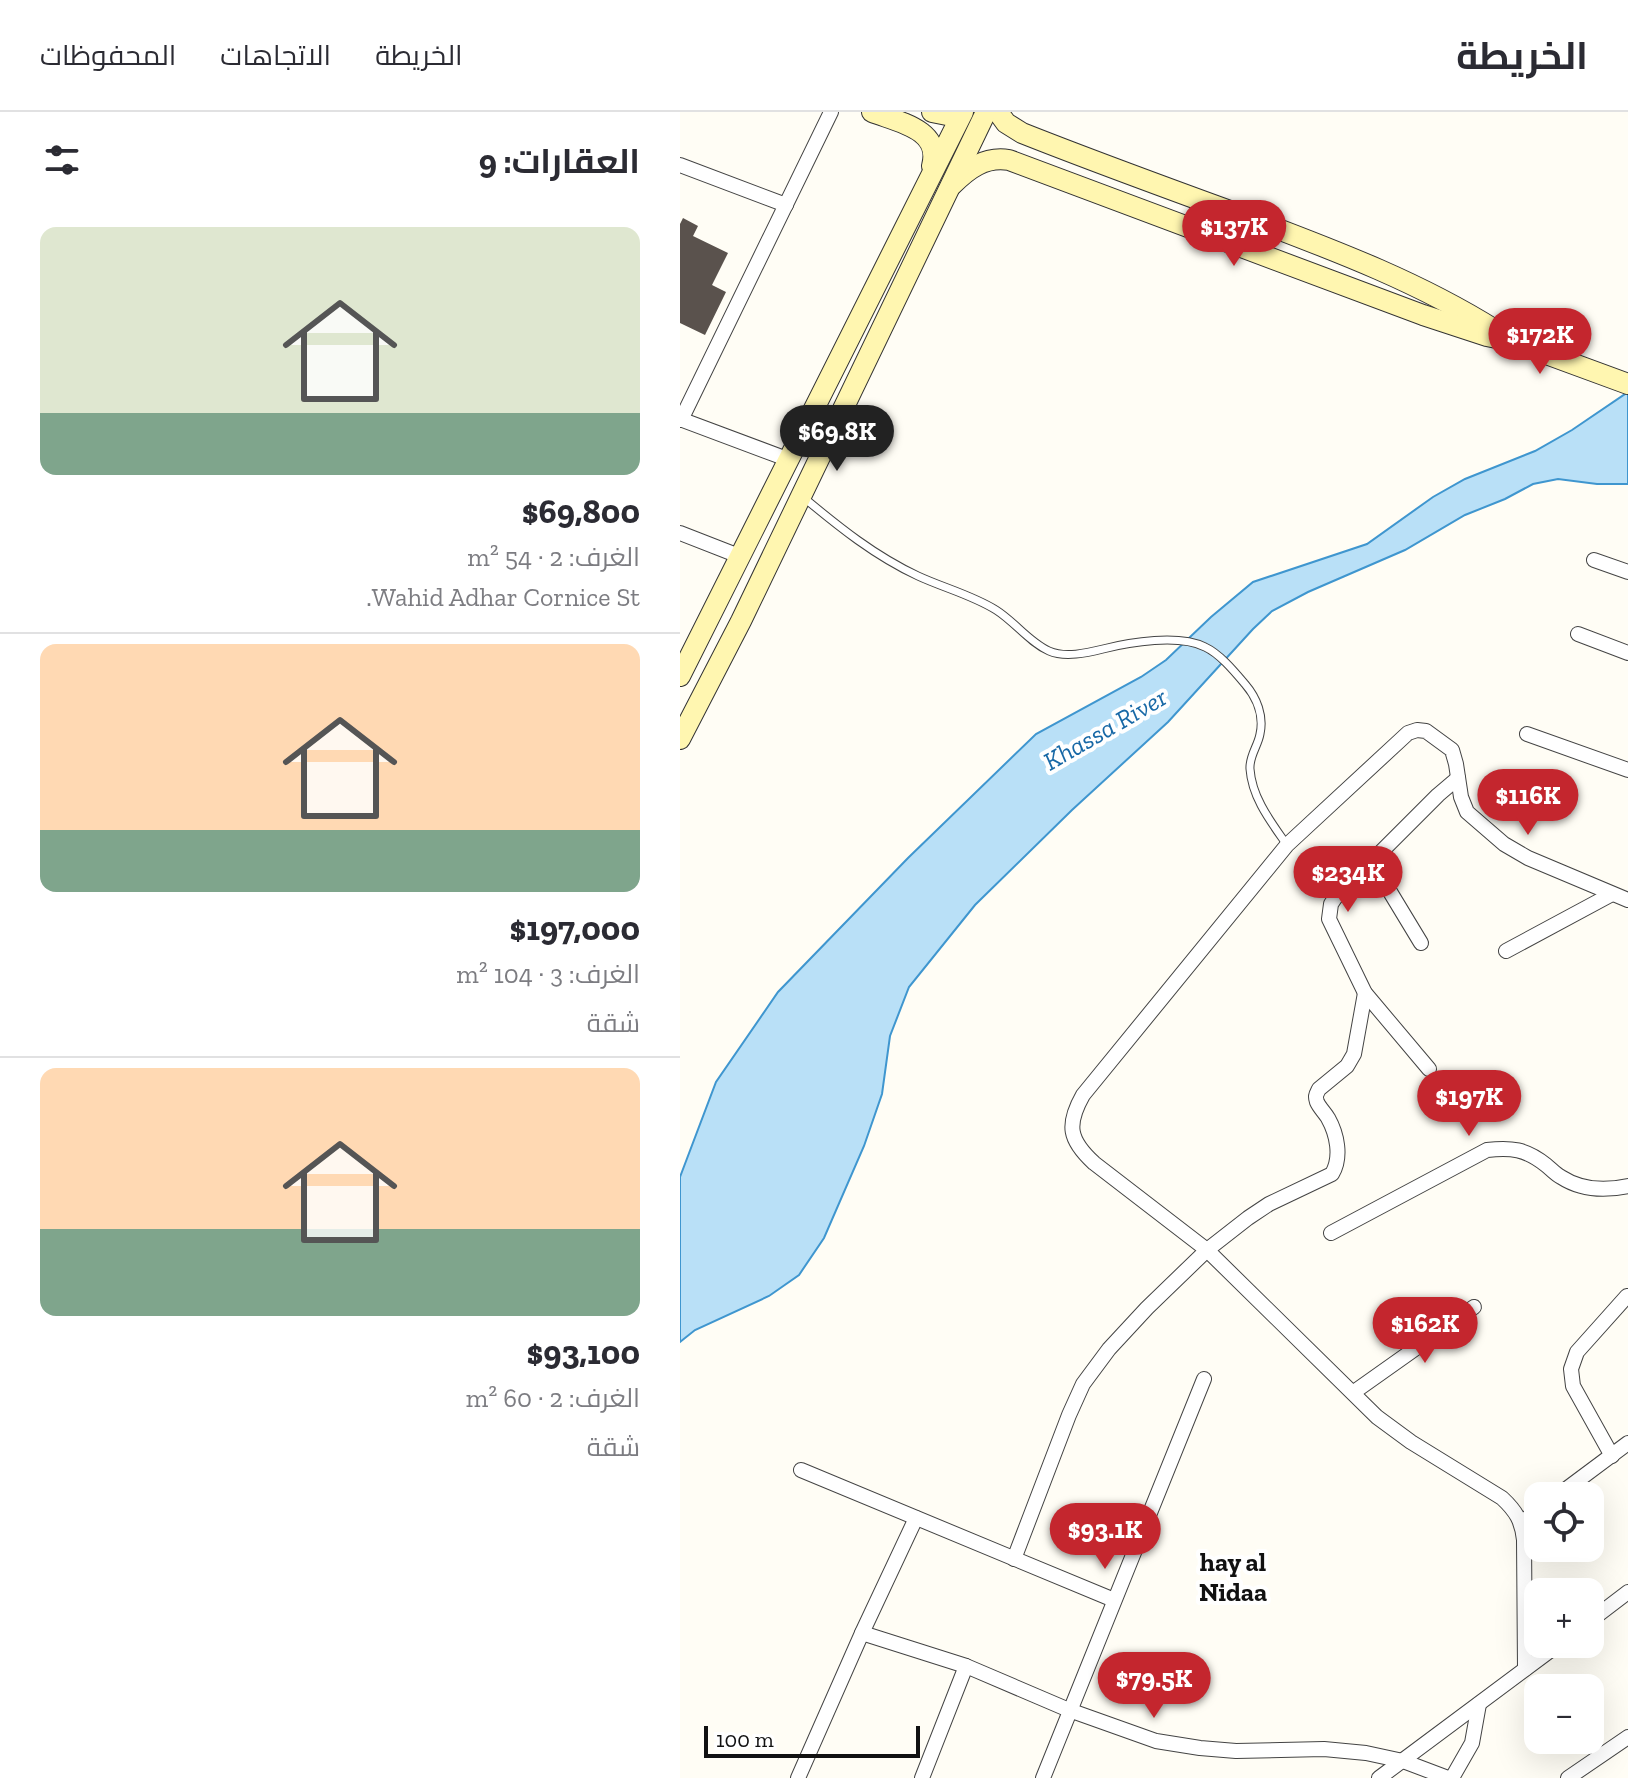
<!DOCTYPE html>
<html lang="ar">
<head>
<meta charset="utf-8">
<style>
  :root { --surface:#fff; --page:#f2f2f3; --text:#2b2b33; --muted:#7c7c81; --line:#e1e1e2; --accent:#c4262e }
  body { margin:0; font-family:"Zilla Slab",Cairo,serif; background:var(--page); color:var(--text); direction:rtl; height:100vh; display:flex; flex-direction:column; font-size:30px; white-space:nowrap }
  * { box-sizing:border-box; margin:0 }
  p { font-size:26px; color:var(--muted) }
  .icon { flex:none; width:44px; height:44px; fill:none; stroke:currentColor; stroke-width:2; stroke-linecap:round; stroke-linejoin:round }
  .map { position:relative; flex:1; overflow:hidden; direction:ltr }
  .side { display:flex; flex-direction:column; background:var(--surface); width:680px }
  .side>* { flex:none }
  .fabs { position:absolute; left:844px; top:1370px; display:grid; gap:16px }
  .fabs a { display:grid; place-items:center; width:80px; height:80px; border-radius:16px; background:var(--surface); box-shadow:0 8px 32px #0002; font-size:40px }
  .scale { position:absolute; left:24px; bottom:20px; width:216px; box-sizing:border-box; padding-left:8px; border:4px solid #111; border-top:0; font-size:22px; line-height:28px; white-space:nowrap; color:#111; -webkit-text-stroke:6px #fff; paint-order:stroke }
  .price { position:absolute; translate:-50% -68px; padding:0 18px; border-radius:28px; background:var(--accent); color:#fff; font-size:26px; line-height:52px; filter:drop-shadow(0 2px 4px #0008) }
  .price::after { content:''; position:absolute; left:50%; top:48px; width:24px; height:18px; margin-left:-12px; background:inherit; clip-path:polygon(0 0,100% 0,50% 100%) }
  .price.current { background:#222; color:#fff }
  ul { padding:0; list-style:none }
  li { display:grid; align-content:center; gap:16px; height:424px; padding:0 40px }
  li+li { border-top:2px solid var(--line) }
  li span { display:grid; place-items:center; height:248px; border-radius:16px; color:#555 }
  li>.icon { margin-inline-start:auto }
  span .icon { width:144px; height:144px; fill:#fffc; stroke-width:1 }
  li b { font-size:34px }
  h2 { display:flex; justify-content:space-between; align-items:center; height:96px; padding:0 40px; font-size:34px }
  header { display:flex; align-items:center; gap:48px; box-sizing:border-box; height:112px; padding:0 40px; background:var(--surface); border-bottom:2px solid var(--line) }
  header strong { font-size:38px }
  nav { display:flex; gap:44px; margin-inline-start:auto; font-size:28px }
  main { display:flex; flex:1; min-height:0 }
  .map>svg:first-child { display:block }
</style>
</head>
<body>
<header>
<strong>الخريطة</strong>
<nav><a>الخريطة</a><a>الاتجاهات</a><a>المحفوظات</a></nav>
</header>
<main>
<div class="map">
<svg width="948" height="1666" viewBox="0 0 948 1666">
  <rect width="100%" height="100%" fill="#fffdf5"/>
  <polygon fill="#b9e0f7" stroke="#3f96cf" stroke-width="2" points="948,280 948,372 917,372 878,367 853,372 825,387 785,403 725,438 628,480 592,499 573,517 488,610 392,698 295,793 229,875 210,924 202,982 184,1034 144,1126 119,1163 89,1184 15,1218 0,1230 0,1065 36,970 98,880 228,746 356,622 461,565 486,548 531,505 573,470 687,432 753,385 785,367 855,339 892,318"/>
  <polygon fill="#5a524d" points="3,106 18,114 13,124 48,141 32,173 46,180 25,223 0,211 0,112"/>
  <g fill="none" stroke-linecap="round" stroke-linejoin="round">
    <g stroke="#444" stroke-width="9">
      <path id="lane" d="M123 385C159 415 195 444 238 464 264 476 292 483 316 498 335 510 349 530 369 539 385 546 407 541 423 537 450 530 499 522 525 535 540 542 554 559 565 572 577 586 584 604 580 622 578 634 569 644 570 657 572 686 591 710 607 733"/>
    </g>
    <g stroke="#444" stroke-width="16">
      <g id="street">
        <polyline points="0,53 106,93"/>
        <polyline points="0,307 107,347"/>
        <polyline points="1,308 151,0"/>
        <polyline points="0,421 59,444"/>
        <polyline points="914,448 948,460"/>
        <polyline points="898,522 948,541"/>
        <polyline points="847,622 948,658"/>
        <polyline points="692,750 741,831"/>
        <polyline points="826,839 932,782"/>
        <polyline points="749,957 685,881 649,807 651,792 655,786 758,683 778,666"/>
        <path d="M651 1121 807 1038C831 1035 846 1037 866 1053 871 1057 875 1062 881 1065 901 1078 925 1079 948 1074"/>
        <polyline points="674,1280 794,1195"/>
        <polyline points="932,1344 893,1274 891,1257 897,1240 947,1184"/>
        <polyline points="121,1358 434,1488"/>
        <polyline points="877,1384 948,1331"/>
        <polyline points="842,1410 858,1398"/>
        <path d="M334 1447 389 1303 403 1272 429 1237 467 1196 527 1138 568 1106 589 1092 652 1062C662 1045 657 1022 648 1006 645 1001 639 995 637 990 635 984 636 983 639 977L667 954 674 942 685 881"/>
        <polyline points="910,1509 948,1480"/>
        <polyline points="182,1521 286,1554 389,1598 476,1629 520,1636 556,1639 644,1637 686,1641 723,1649 768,1666"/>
        <path d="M845 1557 844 1428C842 1409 836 1399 822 1386L731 1330 697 1305 527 1138 414 1051C389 1028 386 1013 403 983L607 733 728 621 737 618 746 619 772 638 776 652 781 685 787 700 824 732 848 746 948 788"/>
        <polyline points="118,1666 182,1521 236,1406"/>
        <polyline points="242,1666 286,1554"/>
        <polyline points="363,1666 524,1267"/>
        <polyline points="699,1666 879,1532"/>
        <polyline points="772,1666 792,1631 799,1592"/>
        <polyline points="888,1666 948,1625"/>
      </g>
    </g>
    <g stroke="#333" stroke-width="22">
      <g id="secondary">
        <path d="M192 0C218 10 262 17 252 54"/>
        <polyline points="252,0 267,3 276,0"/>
        <path d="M318 0 326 11 342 21C420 52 498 80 577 109 659 140 740 171 815 218"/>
        <path d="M272 73C288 57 305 44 329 48L743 203 807 224 831 229 948 272"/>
        <polyline points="0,564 283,0"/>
        <polyline points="0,627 61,509 306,0"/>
      </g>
    </g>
    <use href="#lane" stroke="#fff" stroke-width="7"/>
    <use href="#street" stroke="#fff" stroke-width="14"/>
    <use href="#secondary" stroke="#fff6b0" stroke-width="20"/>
  </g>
  <g text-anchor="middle" stroke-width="8" stroke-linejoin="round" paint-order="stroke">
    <g font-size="26" font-style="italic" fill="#1768a6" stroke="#fff">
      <text transform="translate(425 617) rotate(-30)" y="9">Khassa River</text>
    </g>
    <g font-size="26" font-weight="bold" fill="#111" stroke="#fff">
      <text x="553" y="1459">hay al<tspan x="553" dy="30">Nidaa</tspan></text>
    </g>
  </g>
</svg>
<div class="fabs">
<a><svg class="icon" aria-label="locate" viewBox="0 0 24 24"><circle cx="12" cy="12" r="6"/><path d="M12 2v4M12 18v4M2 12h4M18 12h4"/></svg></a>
<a>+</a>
<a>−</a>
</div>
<div class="scale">100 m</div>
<b class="price" style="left:554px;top:156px">$137K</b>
<b class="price" style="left:860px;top:264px">$172K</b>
<b class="price current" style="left:157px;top:361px">$69.8K</b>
<b class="price" style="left:848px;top:725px">$116K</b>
<b class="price" style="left:668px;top:802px">$234K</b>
<b class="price" style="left:789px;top:1026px">$197K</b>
<b class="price" style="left:745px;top:1253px">$162K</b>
<b class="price" style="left:425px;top:1459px">$93.1K</b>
<b class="price" style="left:474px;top:1608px">$79.5K</b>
</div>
<section class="side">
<h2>العقارات: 9<svg class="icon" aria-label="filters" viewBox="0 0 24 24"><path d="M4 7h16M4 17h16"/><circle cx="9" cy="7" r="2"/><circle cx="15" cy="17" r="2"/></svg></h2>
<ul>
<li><span style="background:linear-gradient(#dfe7d0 75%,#7fa58c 0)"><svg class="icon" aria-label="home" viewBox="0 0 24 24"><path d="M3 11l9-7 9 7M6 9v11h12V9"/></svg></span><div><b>$69,800</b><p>الغرف: 2 · 54 m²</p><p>Wahid Adhar Cornice St.</p></div></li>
<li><span style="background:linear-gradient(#ffd9b3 75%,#7fa58c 0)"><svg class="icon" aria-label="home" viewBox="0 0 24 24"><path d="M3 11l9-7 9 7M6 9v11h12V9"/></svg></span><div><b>$197,000</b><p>الغرف: 3 · 104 m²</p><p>شقة</p></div></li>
<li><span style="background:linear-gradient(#ffd9b3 65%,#7fa58c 0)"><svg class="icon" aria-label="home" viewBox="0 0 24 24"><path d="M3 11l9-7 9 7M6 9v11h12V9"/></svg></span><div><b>$93,100</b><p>الغرف: 2 · 60 m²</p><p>شقة</p></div></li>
</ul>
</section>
</main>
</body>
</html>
